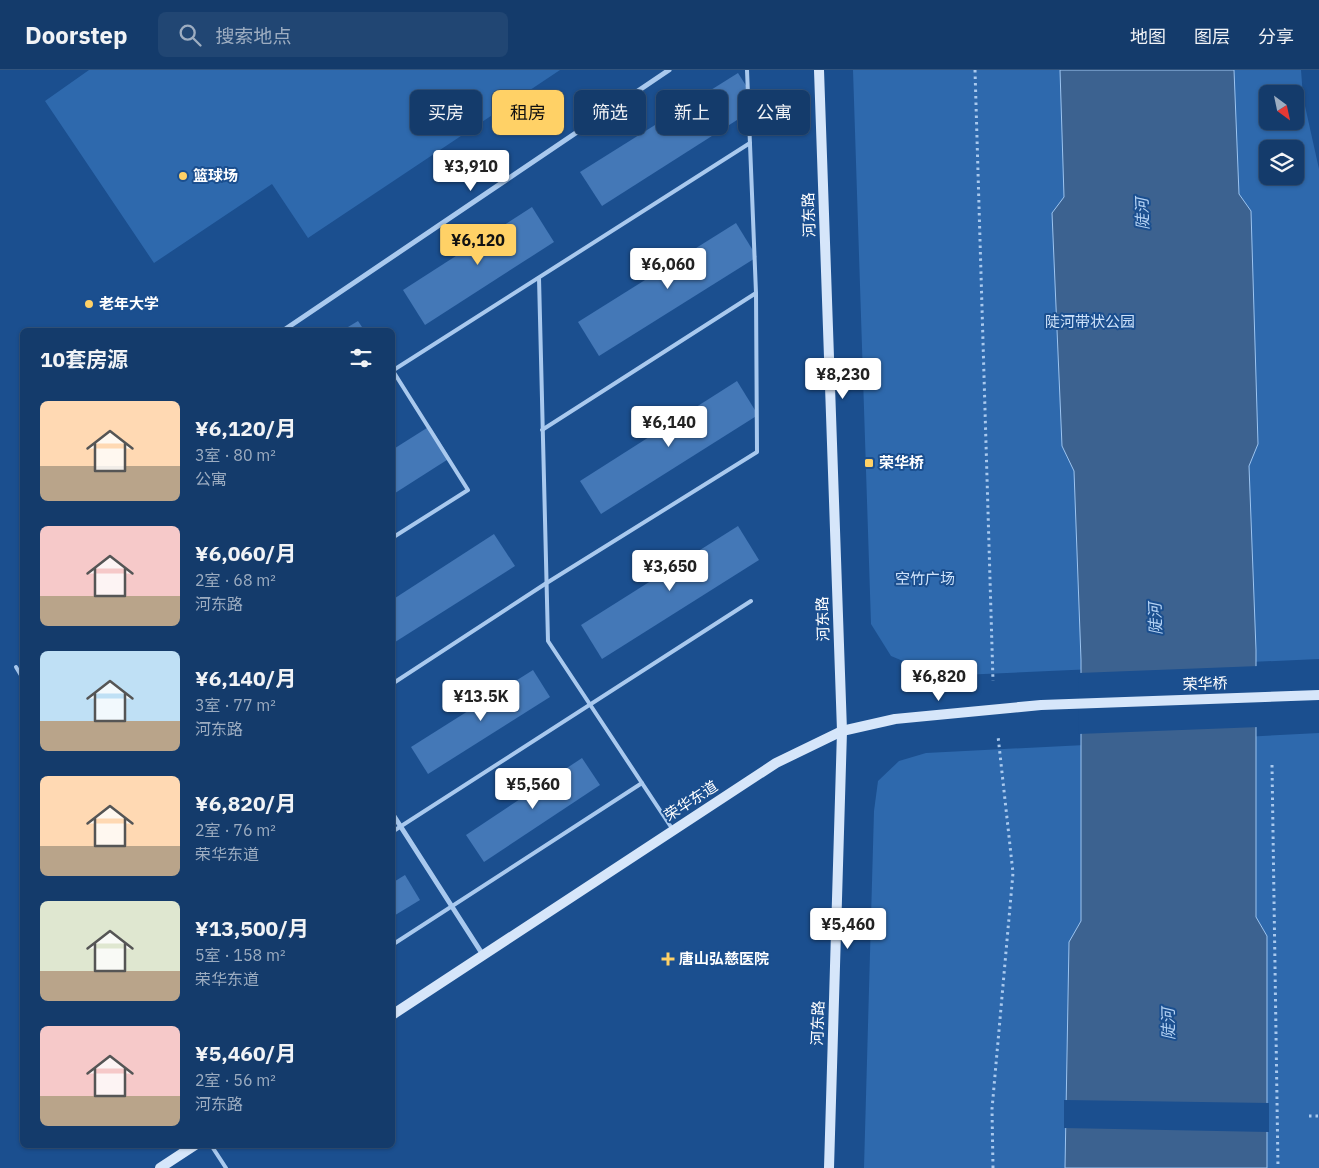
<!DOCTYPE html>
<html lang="zh">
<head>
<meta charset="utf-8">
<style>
  :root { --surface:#143b6b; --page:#214673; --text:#f1f3f6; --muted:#9dadc1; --line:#33557e; --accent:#ffd166 }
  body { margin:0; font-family:"IBM Plex Sans","Noto Sans SC",sans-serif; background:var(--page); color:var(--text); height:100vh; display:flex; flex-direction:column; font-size:19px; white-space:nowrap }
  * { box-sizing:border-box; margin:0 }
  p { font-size:16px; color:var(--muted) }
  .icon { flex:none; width:28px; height:28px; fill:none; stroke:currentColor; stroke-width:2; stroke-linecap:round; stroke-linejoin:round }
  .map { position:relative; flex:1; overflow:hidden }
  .sheet { position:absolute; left:20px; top:258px; width:375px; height:820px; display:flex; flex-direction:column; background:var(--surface); border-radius:8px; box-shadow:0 1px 4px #0004,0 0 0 1px var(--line) }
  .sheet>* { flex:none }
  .top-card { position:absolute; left:410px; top:20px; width:475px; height:45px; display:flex; gap:10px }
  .needle { width:32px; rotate:147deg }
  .controls { position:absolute; left:1259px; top:15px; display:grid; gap:10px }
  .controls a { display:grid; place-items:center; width:45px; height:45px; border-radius:8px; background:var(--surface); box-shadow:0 1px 4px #0004,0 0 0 1px var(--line); font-size:25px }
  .price { position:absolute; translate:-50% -42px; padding:0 11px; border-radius:5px; background:#fff; color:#222; font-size:16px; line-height:32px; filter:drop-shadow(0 1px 2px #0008) }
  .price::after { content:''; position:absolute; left:50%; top:30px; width:15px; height:11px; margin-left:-8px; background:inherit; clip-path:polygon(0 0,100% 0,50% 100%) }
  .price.active { background:var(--accent); color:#111 }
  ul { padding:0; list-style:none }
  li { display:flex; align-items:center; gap:15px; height:125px; padding:0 20px }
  li span { display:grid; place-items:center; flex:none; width:140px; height:100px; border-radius:8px; color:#555 }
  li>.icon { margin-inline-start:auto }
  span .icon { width:60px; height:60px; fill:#fffc; stroke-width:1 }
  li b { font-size:21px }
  h2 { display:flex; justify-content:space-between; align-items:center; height:60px; padding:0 20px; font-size:21px }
  .chip { padding:0 18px; border-radius:8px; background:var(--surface); box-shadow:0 1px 4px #0004,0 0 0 1px var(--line); font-size:18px; line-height:45px }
  .chip.active { background:var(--accent); color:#111 }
  header { display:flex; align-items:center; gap:30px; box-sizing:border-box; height:70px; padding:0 25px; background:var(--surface); border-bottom:1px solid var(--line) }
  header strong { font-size:24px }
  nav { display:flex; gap:28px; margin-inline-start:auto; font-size:18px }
  .search { width:350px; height:45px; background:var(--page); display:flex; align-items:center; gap:12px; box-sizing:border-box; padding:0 18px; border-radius:8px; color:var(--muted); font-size:19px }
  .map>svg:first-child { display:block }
</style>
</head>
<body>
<header>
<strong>Doorstep</strong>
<div class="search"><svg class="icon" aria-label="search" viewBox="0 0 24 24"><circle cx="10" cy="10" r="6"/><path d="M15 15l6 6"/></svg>搜索地点</div>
<nav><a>地图</a><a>图层</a><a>分享</a></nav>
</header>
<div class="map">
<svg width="1319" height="1098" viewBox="0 0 1319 1098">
  <rect width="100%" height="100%" fill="#1b4f8f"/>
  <g fill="#2e69ad" fill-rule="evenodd">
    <polygon points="89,0 560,0 308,168 272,114 154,193 45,31"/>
    <path d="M853 0H1301L1303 27 1319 99V589L939 606 891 586 871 554ZM1268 24H1295V51H1268ZM1268 79H1295V106H1268Z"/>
    <polygon points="1319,663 1319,1098 864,1098 874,741 878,711 899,691 926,683"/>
  </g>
  <polygon fill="#3c6290" stroke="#9cc4f0" points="1060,0 1234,0 1239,124 1251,141 1258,374 1249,396 1256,580 1256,847 1267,866 1267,1098 1065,1098 1069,872 1081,851 1081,590 1074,401 1062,376 1052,143 1064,127"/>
  <g fill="#1b4f8f">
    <polygon points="1259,596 1259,657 1078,664 1079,603"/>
    <polygon points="1064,1030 1269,1033 1269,1062 1064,1058"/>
  </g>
  <g fill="#4478b7">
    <polygon points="738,3 759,36 602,136 580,102"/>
    <polygon points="532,137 554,172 425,255 403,220"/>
    <polygon points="736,153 757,187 599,286 578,252"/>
    <polygon points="358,251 364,260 343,260"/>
    <polygon points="737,311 758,345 601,444 580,411"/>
    <polygon points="430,356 450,388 392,425 392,380"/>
    <polygon points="738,456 759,490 602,589 581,555"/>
    <polygon points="494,464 515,496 392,574 392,530"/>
    <polygon points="533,600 550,627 428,704 411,677"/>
    <polygon points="582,688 600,715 484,792 466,765"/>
    <polygon points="405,805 420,830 392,847 392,813"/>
  </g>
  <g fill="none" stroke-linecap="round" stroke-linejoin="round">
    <g stroke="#a9c9ee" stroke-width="3" stroke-dasharray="2.5 4" stroke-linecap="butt">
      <polyline points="975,0 993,611"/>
      <polyline points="1272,695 1278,1098"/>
      <polyline points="1309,1046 1319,1046"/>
      <polyline points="993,1098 992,1039 1013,803 998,666"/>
    </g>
    <g stroke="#a9c9ee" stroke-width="4">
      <polyline points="539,208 548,571 673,760"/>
      <polyline points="392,301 750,73"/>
      <polyline points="542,360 756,223"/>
      <polyline points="392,468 468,420 393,301"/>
      <polyline points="16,597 22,607"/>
      <polyline points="392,614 545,514 757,382 756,223 747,0"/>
      <polyline points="392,762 751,531"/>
      <polyline points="392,875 642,713"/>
      <polyline points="211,1075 226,1098"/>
    </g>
    <g stroke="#a9c9ee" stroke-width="5">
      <polyline points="284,260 669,0"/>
      <polyline points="392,743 483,885"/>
    </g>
    <g stroke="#d6e6fa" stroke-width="10">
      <polyline points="819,0 842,661 829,1098"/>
      <polyline points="392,945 776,693 842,661 895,649 1041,635 1319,625"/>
      <polyline points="160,1098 195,1075"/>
    </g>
  </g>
  <g fill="#ffd166" stroke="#1b4f8f" stroke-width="2">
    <circle cx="183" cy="106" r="5"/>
    <circle cx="89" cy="234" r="5"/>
    <rect x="864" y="388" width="10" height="10" rx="2.5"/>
    <path d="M665.5 881.5h5v5h5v5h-5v5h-5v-5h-5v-5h5z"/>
  </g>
  <g text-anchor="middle" stroke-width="4" stroke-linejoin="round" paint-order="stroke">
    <g font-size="15" font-weight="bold" fill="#fff" stroke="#1b4f8f" text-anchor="start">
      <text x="193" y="111">篮球场</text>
      <text x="99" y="239">老年大学</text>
      <text x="879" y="398">荣华桥</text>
      <text x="679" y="894">唐山弘慈医院</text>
    </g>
    <g font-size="15" fill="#fff" stroke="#1b4f8f">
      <text transform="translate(809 145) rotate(-92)" y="5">河东路</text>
      <text transform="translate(823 549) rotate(-92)" y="5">河东路</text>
      <text transform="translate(1205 614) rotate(-2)" y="5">荣华桥</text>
      <text transform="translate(691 731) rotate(-33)" y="5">荣华东道</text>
      <text transform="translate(818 953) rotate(-88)" y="5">河东路</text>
    </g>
    <g font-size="15" fill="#cfe3fa" stroke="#1b4f8f">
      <text x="1090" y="257">陡河带状公园</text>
      <text x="925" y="514">空竹广场</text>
    </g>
    <g font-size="16" font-style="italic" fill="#b5d3f5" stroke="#1b4f8f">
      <text transform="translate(1142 144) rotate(-92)" y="6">陡河</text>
      <text transform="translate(1155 549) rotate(-92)" y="6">陡河</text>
      <text transform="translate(1168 954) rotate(-91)" y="6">陡河</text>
    </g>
  </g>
</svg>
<div class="controls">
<a><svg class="needle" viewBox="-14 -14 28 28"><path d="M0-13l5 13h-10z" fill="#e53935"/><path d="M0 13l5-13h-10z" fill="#9dadc1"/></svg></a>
<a><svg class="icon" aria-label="layers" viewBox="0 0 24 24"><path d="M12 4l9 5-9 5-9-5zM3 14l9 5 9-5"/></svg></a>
</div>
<b class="price" style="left:471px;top:122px">¥3,910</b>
<b class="price active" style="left:478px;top:196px">¥6,120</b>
<b class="price" style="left:668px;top:220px">¥6,060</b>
<b class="price" style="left:843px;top:330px">¥8,230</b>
<b class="price" style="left:669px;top:378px">¥6,140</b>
<b class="price" style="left:670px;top:522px">¥3,650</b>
<b class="price" style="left:939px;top:632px">¥6,820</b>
<b class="price" style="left:481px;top:652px">¥13.5K</b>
<b class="price" style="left:533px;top:740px">¥5,560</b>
<b class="price" style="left:848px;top:880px">¥5,460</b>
<div class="top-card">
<a class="chip">买房</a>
<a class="chip active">租房</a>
<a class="chip">筛选</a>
<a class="chip">新上</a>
<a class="chip">公寓</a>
</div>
<section class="sheet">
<h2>10套房源<svg class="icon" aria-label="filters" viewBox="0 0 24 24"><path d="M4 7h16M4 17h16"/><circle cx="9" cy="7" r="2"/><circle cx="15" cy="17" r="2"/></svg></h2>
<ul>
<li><span style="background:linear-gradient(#ffd9b3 65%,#b9a48a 0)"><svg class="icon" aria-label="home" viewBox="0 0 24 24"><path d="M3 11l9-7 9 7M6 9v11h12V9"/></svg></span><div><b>¥6,120/月</b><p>3室 · 80 m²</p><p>公寓</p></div></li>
<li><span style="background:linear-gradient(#f6c9c9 70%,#b9a48a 0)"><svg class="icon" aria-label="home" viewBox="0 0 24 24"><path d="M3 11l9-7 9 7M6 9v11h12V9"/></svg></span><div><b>¥6,060/月</b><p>2室 · 68 m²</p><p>河东路</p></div></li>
<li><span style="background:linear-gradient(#bfe0f5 70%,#b9a48a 0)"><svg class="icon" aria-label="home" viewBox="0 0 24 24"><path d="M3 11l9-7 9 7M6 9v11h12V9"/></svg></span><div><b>¥6,140/月</b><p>3室 · 77 m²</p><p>河东路</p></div></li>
<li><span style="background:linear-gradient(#ffd9b3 70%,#b9a48a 0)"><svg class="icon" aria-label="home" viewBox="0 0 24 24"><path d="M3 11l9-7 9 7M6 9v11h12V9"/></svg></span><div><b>¥6,820/月</b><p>2室 · 76 m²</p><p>荣华东道</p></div></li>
<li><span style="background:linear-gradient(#dfe7d0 70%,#b9a48a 0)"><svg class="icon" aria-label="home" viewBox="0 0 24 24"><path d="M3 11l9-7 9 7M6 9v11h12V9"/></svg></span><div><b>¥13,500/月</b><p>5室 · 158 m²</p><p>荣华东道</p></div></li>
<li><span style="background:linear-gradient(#f6c9c9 70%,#b9a48a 0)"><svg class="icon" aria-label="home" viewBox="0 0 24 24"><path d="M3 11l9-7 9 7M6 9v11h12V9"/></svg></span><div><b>¥5,460/月</b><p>2室 · 56 m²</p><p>河东路</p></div></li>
</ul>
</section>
</div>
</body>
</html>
